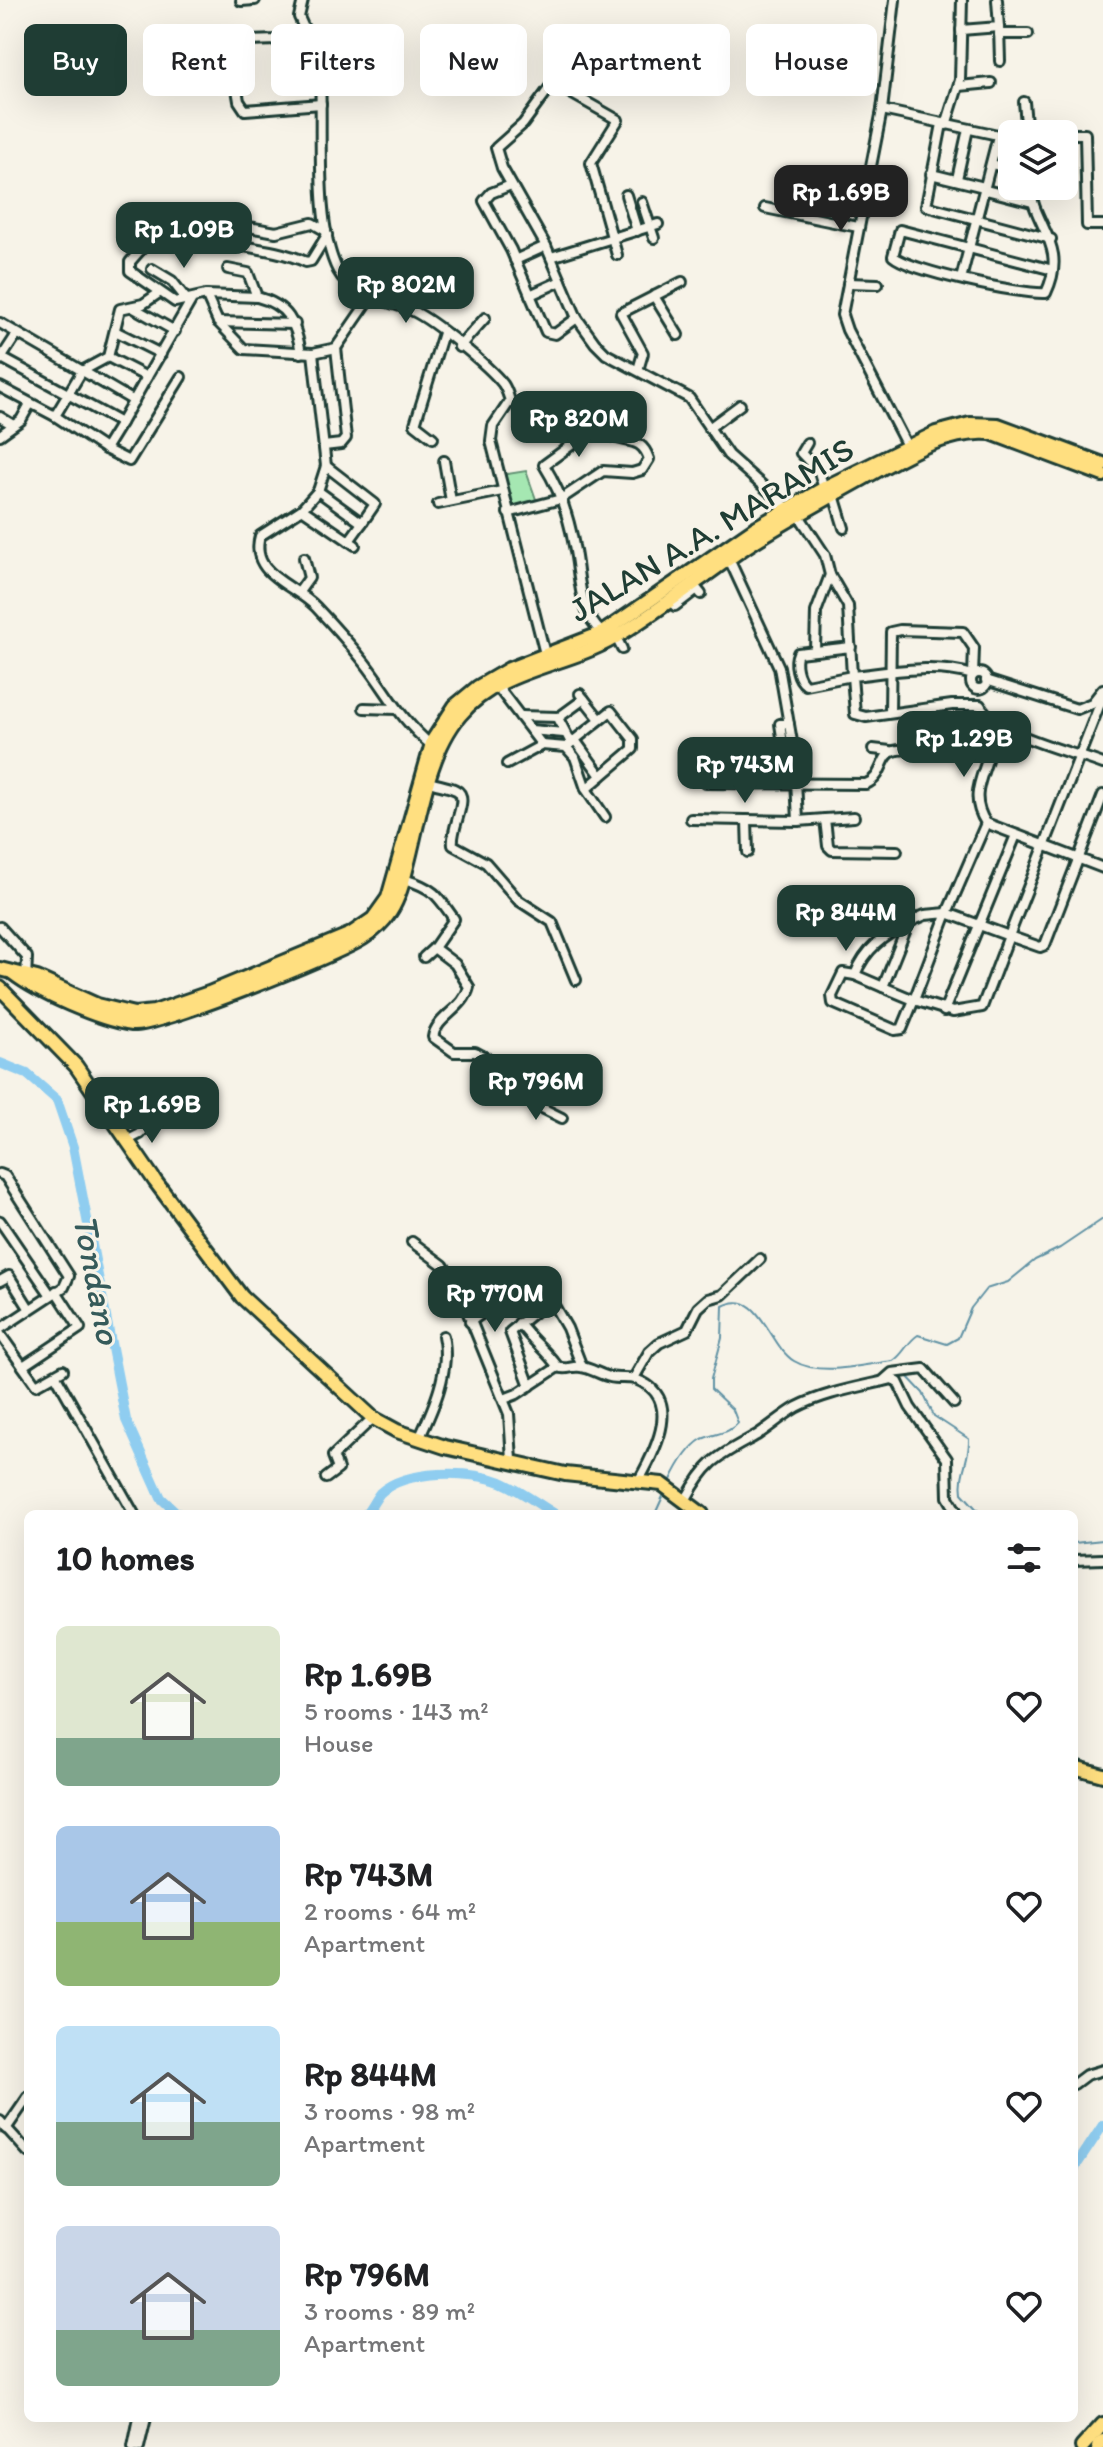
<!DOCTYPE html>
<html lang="en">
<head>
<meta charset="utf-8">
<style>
  :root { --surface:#fff; --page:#f2f2f2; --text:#202124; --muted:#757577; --accent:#1f3d34 }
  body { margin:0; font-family:Itim,sans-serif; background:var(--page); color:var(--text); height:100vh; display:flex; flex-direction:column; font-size:30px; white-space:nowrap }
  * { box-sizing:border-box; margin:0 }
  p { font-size:26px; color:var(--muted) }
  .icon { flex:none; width:44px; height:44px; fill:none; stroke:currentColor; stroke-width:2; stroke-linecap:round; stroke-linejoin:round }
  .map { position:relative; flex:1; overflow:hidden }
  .side { position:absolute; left:24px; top:1510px; width:1054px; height:912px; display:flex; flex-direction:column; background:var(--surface); border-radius:12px; box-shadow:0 8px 32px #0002 }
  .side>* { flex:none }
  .banner { position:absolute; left:24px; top:24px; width:1056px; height:72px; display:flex; gap:16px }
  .buttons { position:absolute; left:998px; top:120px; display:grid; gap:16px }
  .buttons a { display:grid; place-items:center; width:80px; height:80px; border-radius:12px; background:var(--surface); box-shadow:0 8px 32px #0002; font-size:40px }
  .price { position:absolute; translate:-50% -68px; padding:0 18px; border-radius:16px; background:var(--accent); color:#fff; font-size:26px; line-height:52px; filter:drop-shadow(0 2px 4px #0008) }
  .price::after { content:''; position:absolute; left:50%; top:48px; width:24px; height:18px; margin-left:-12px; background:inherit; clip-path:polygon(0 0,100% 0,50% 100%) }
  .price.selected { background:#222; color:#fff }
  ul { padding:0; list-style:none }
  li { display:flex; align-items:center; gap:24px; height:200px; padding:0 32px }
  li span { display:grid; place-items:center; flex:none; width:224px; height:160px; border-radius:12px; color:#555 }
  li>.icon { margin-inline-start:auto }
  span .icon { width:96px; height:96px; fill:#fffc; stroke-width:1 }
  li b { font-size:34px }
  h2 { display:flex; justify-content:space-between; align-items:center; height:96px; padding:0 32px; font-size:34px }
  .chip { padding:0 28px; border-radius:12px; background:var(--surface); box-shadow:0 8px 32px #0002; font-size:28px; line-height:72px }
  .chip.selected { background:var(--accent); color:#fff }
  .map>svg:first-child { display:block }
</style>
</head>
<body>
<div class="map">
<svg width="1103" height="2447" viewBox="0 0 1103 2447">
  <rect width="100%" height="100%" fill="#f7f3e8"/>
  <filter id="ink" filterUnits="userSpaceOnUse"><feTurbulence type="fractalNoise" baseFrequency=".0125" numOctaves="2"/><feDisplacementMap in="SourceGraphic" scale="16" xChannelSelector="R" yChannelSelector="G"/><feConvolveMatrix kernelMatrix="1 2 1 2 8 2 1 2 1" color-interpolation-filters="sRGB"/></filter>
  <g filter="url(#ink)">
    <polygon fill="#a5e7b2" stroke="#629273" stroke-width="2" points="526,471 537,502 509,510 501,475"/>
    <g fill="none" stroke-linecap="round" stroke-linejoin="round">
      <g stroke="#6293a5" stroke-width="2">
        <path d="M905 1374 923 1393 934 1416 969 1439C970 1459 959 1473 962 1493L981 1514"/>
        <path d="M670 1482C677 1467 687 1448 702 1439 715 1433 729 1434 738 1423L733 1410 711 1389V1379L722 1338 723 1306C760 1287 768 1345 794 1361 820 1377 865 1364 893 1361 904 1354 907 1342 918 1335L947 1344 958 1338 971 1308 986 1289 1008 1282 1035 1260 1060 1248 1103 1219"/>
        <polyline points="655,1514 665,1492"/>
        <polyline points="1074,1543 1103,1540"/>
      </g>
      <g stroke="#8fcdf0" stroke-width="10">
        <polyline points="0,1063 27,1074 57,1100 73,1147 126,1420 161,1498 178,1514"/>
        <path d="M366 1514C371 1508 375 1499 380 1493 406 1469 470 1470 501 1482 520 1490 538 1504 555 1514"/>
        <polyline points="1074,2169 1103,2125"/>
      </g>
      <g stroke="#1f3d34" stroke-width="14">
        <g id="minor">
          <path d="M303 0 299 17 316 55 320 76C323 130 314 225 338 271 352 297 389 300 413 311 434 321 488 365 503 384 507 390 508 395 510 401L493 426 491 441 545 654"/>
          <polyline points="895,0 882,110 842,315 847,330 907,446"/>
          <polyline points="241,1 255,0"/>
          <polyline points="999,27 1000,61"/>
          <polyline points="961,30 999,27 997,0"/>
          <polyline points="999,34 1028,34"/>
          <polyline points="248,41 307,39"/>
          <polyline points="232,59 239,101 245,110 321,104"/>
          <polyline points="959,86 991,83"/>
          <polyline points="1024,102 1027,134"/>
          <polyline points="882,110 1012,138"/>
          <polyline points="942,124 926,206 1051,239"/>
          <polyline points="946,125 960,80 962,0"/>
          <polyline points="1050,134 1085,134 1087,225 1103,225"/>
          <polyline points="992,164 1012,170"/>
          <polyline points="931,174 984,187"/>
          <polyline points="957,179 968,129"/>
          <polyline points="511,185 491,193 484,201 511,250 546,332 555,334 577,318"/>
          <path d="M1030 186C1033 226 1069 245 1046 293 1022 295 910 271 893 256L900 230 1053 270"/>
          <polyline points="986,190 1032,202"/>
          <polyline points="626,195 637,231"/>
          <polyline points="642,202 654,238"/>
          <polyline points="765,208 858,227"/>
          <polyline points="168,212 191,222 205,219 276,232 312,223 326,231"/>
          <path d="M192 222 205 229 211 240C223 238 225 244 236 245 260 249 284 252 306 262L311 261 327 235"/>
          <polyline points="150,239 130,262 130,271 175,302 206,295 218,322 244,349 313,353 336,348 371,297"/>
          <polyline points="617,255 591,163 618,120 553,83 523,124 496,148 502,168 546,246 577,318 595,343 606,354 689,398 728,455 789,509"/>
          <polyline points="551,257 658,224"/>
          <polyline points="515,260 546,246"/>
          <polyline points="152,269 172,281 187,300"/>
          <polyline points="961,279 998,136"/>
          <polyline points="848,283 878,284"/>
          <polyline points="206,295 257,297 248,273 228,269"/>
          <polyline points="530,295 561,281"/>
          <polyline points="654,296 678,335"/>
          <path d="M257 297C288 305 296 323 301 353"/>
          <polyline points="132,307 175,331"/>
          <polyline points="218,322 295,324"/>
          <polyline points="0,323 134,401"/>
          <polyline points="115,331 161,354"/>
          <polyline points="459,347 485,318"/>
          <polyline points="313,353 326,466 318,491"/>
          <polyline points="0,357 121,423 105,449 55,416 0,387"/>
          <polyline points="108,357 147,377 121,423"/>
          <polyline points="0,360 17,334"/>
          <polyline points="638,370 643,353 621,313 682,282"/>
          <polyline points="147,377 192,299"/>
          <polyline points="55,416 82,371 108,357 120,309 143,304 159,293"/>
          <polyline points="0,417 13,425"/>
          <polyline points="709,428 740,405"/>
          <polyline points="0,435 21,420 30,404"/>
          <polyline points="433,438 415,424 443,333"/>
          <polyline points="807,443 801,453 819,472 824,489"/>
          <polyline points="324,446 341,444 346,438 336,348"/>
          <polyline points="105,449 129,461 181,377"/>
          <polyline points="444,461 451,501"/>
          <polyline points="326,466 375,504 362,523 318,491 302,509 355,545"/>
          <polyline points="834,495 844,528"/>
          <polyline points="438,504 502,491"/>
          <path d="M302 509 260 536C249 575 294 584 316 607 333 625 350 644 365 663 389 694 400 719 431 745"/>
          <path d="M508 513 561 499 603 471 632 473 642 470 649 459C640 432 621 447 603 430L581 438 544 465C560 490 569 518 574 546 581 578 577 609 602 633"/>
          <path d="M798 514 825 555 830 575 848 606 852 676 806 685C797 679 794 662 798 653L851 647"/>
          <polyline points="349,541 362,523"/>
          <polyline points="729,559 779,667 795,759 798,821 825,819 828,846 832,850 897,851"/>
          <polyline points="299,592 309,578 304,558"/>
          <polyline points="669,600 675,606 697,589 701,594"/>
          <polyline points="616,637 622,649"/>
          <polyline points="815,650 816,612 830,575"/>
          <circle cx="979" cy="681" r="8"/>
          <polyline points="986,680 1077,709 1092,703 1103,689"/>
          <polyline points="497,686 542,745"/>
          <polyline points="580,694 599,718"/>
          <polyline points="1103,696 1009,936 1040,947 1045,945 1103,795"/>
          <polyline points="364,708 396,709"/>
          <path d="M890 713 891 632 900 630 963 632 974 648 973 675C934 663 893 672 852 676L855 714 866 717 952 705H980C997 736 1070 751 1103 764"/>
          <polyline points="520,716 558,717"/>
          <path d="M987 717C1004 760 960 784 986 823L1103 868"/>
          <polyline points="531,730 564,733"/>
          <polyline points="782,737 780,724 789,724"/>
          <polyline points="575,740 601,776"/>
          <polyline points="571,743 558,718 584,699"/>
          <polyline points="566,747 611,711 633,739 633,749 586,789"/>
          <polyline points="873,749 890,751"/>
          <polyline points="507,764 542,745 566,747 575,757 586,789 605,817"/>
          <path d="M429 782C438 785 448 786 456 790 471 797 450 828 453 845L486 863 518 900 552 922 576 980"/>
          <path d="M706 783 866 784C884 777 880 755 894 751 903 748 916 750 927 749"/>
          <polyline points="691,819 798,821"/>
          <polyline points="825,819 854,817"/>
          <polyline points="747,821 748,852"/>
          <path d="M404 879C433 888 437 894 454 919L434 948 455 964 469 987C464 1009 436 1017 433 1037L454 1052H475L488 1059 511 1084 540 1107 562 1118"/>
          <polyline points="0,927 27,957 26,980"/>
          <polyline points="424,957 434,948"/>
          <polyline points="855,975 843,973 832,996 833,1003 895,1030 902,1029 914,1000 883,987 909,922 925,915 947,913 914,1000 953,1012 982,1007 1009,936 947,913 986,823"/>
          <path d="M883 987 855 975C865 949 884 935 909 923"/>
          <polyline points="944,1011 1016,835"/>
          <polyline points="128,1140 140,1134 151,1121"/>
          <polyline points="0,1174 5,1176 69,1276 64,1287 0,1329"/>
          <polyline points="0,1221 50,1294"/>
          <polyline points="412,1242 443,1265 459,1291 509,1414 512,1460"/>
          <polyline points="0,1281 9,1276 29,1308"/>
          <polyline points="470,1322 508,1294"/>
          <path d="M519 1323C533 1342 545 1349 558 1367"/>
          <polyline points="0,1334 36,1385 63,1370"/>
          <polyline points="23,1366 80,1328 56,1291"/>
          <polyline points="56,1376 134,1514"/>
          <polyline points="634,1378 649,1352 659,1343 687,1330 698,1308 708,1299 722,1295 760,1259"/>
          <polyline points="883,1381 892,1373 924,1369 954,1403"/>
          <polyline points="530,1386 510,1332 548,1301 552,1302 567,1328 582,1367"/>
          <path d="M504 1399 517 1394 558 1367C568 1371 571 1365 581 1367 591 1368 600 1375 610 1377 618 1379 627 1377 635 1379 684 1396 656 1450 639 1480"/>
          <path d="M419 1439C433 1409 451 1370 443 1336"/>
          <polyline points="326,1478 338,1469 333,1456 373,1418"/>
          <path d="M686 1499C708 1459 719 1456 757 1435 771 1426 783 1415 797 1407 826 1392 861 1387 892 1379L898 1382 910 1407 947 1459 948 1497 958 1514"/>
          <polyline points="1074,1560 1103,1559"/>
          <polyline points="1074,2084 1086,2075 1103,2070"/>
          <polyline points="0,2121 28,2152"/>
          <polyline points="6,2129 28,2097"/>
          <polyline points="133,2447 139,2418"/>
          <polyline points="139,2447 146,2418"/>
        </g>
      </g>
      <g stroke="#1f3d34" stroke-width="18">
        <g id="highway">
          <polyline points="0,969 37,978 97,1005 134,1014 154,1012 209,993 351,934 373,919 388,898 433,740 455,706 478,687 509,669 602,633 755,528 828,486 936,433 970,424 998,425 1103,464"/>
          <path d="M13 973C39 993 99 1019 132 1024 157 1027 337 955 363 938 374 931 383 923 390 912 399 898 403 882 407 866 420 818 427 754 460 715 500 668 564 667 614 638 658 612 699 579 741 550 781 523 823 501 864 478 902 457 946 429 991 433L1103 475"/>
          <polyline points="0,988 76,1066 155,1181 242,1297 373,1418 397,1431 445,1447 565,1474 662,1484 702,1514"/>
          <polyline points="1074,1767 1103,1775"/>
          <polyline points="1082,2447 1103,2424"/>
          <polyline points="1098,2447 1103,2441"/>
        </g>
      </g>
      <use href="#minor" stroke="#f7f3e8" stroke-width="8"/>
      <use href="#highway" stroke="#ffdf80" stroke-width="12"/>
    </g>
  </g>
  <g text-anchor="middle" stroke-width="6" stroke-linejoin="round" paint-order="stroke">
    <g font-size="34" fill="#1f3d34" stroke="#f7f3e8">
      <text transform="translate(711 529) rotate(-31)" y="12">JALAN A.A. MARAMIS</text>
    </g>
    <g font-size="36" font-style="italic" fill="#355a5a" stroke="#f7f3e8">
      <text transform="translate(98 1279) rotate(79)" y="13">Tondano</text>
    </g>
  </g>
</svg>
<div class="buttons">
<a><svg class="icon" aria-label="layers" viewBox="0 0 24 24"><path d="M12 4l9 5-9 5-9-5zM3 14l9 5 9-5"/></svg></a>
</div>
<b class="price selected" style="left:841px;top:233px">Rp 1.69B</b>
<b class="price" style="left:184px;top:270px">Rp 1.09B</b>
<b class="price" style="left:406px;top:325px">Rp 802M</b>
<b class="price" style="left:579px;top:459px">Rp 820M</b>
<b class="price" style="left:964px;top:779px">Rp 1.29B</b>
<b class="price" style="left:745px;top:805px">Rp 743M</b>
<b class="price" style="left:846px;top:953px">Rp 844M</b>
<b class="price" style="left:536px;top:1122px">Rp 796M</b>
<b class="price" style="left:152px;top:1145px">Rp 1.69B</b>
<b class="price" style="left:495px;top:1334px">Rp 770M</b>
<div class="banner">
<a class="chip selected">Buy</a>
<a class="chip">Rent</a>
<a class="chip">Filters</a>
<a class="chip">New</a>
<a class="chip">Apartment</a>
<a class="chip">House</a>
</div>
<section class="side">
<h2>10 homes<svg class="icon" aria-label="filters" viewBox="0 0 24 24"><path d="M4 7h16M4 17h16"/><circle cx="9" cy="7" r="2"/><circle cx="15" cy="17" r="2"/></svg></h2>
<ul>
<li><span style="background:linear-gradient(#dfe7d0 70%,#7fa58c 0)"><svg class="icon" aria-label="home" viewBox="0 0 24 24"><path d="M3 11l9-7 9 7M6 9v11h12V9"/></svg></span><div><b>Rp 1.69B</b><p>5 rooms · 143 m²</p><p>House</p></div><svg class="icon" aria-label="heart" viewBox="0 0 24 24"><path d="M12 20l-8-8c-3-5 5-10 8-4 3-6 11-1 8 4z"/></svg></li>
<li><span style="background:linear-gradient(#a9c7e8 60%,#8fb573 0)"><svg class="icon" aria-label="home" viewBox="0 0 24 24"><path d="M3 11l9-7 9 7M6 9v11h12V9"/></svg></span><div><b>Rp 743M</b><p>2 rooms · 64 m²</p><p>Apartment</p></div><svg class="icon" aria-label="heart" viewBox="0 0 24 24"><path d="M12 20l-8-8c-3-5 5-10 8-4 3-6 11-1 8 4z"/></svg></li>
<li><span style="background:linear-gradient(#bfe0f5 60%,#7fa58c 0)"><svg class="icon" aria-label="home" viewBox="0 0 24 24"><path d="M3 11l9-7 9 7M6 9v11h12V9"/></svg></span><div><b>Rp 844M</b><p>3 rooms · 98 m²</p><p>Apartment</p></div><svg class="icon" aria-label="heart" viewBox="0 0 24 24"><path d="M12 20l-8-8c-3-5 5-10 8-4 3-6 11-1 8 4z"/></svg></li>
<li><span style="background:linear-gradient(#c9d6e8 65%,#7fa58c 0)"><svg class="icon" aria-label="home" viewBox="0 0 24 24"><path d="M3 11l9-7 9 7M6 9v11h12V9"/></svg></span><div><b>Rp 796M</b><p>3 rooms · 89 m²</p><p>Apartment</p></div><svg class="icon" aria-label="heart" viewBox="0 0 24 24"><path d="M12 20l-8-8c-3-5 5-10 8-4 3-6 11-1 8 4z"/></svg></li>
</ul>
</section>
</div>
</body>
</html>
